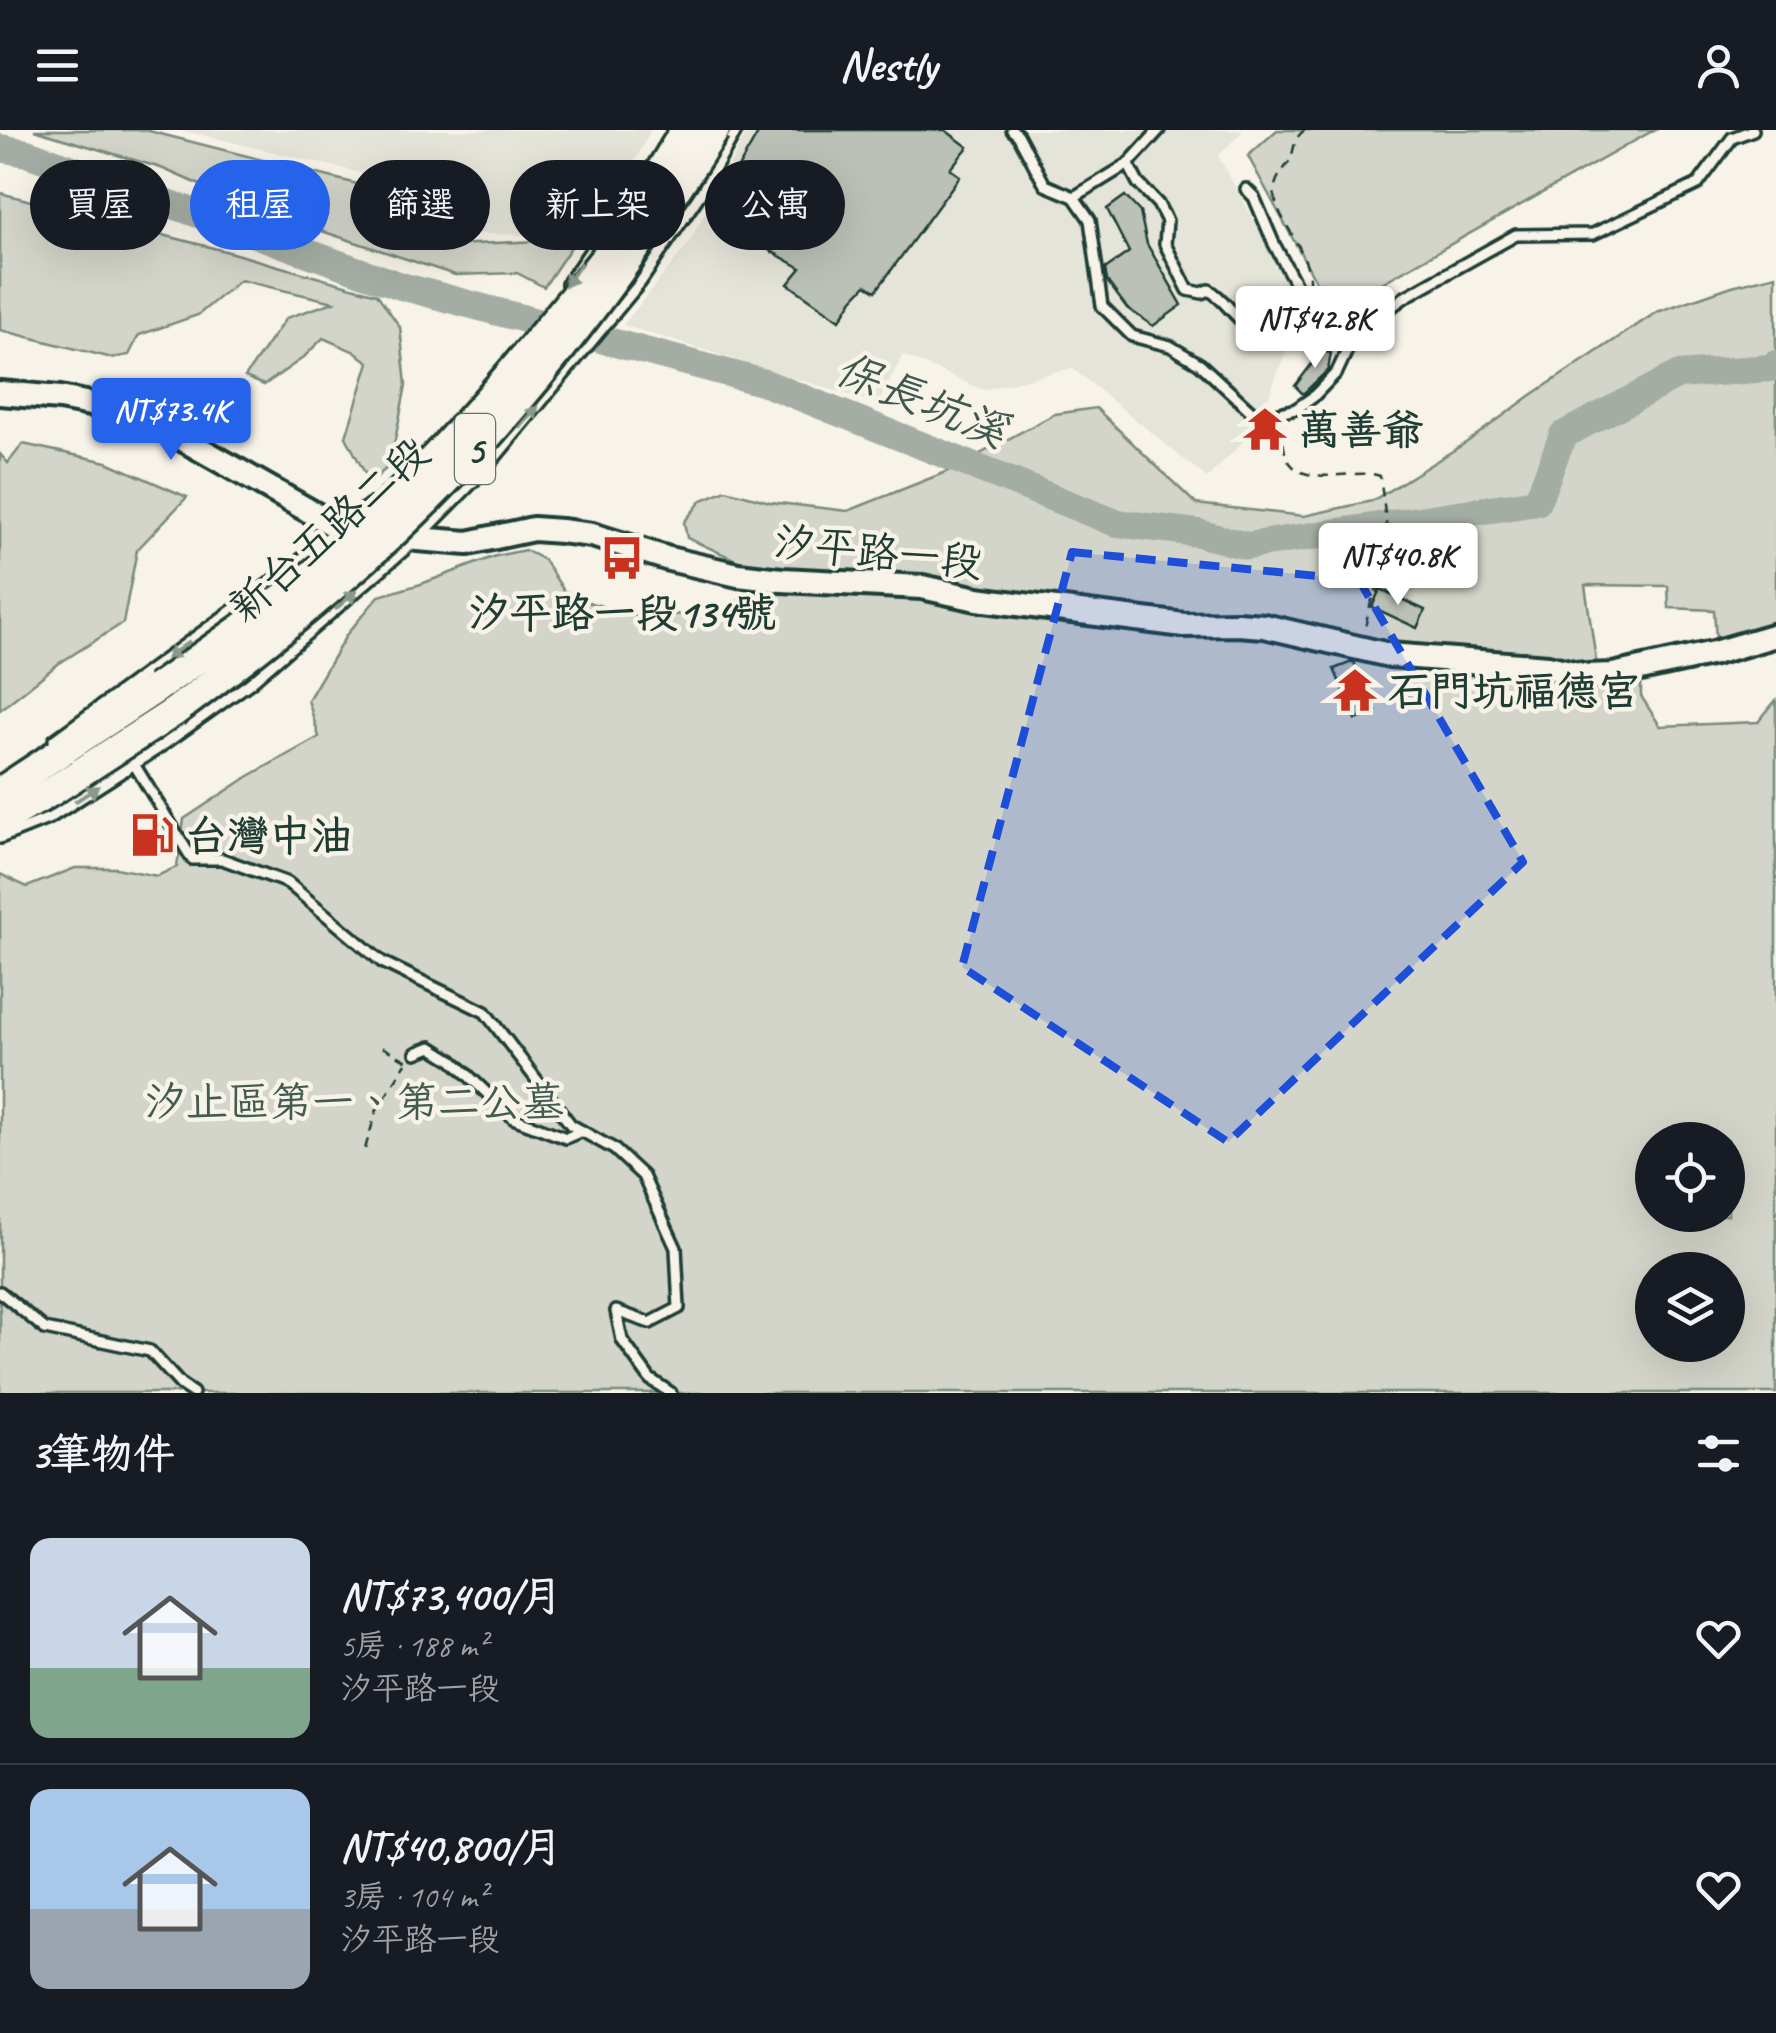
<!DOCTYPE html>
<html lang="zh-TW">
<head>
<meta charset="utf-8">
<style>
  :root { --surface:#171b24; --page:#20242c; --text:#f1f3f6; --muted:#9ea1a6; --line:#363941; --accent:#2563eb }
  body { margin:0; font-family:Caveat,"LXGW WenKai TC",sans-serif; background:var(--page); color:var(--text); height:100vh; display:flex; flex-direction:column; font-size:38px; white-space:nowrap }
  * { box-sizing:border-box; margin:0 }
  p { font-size:32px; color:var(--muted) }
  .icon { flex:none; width:55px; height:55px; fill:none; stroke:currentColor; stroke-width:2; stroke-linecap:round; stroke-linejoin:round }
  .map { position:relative; height:1263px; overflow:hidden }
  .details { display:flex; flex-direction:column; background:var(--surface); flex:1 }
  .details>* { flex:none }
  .guide { position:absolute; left:30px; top:30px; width:1000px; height:90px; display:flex; gap:20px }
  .fabs { position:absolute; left:1635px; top:992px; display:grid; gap:20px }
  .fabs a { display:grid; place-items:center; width:110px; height:110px; border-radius:50%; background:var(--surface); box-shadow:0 10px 40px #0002; font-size:50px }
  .price { position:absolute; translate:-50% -85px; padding:0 22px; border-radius:10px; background:#fff; color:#222; font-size:32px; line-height:65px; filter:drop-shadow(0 2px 5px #0008) }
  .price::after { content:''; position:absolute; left:50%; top:60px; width:30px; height:22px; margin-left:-15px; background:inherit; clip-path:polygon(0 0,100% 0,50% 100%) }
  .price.current { background:var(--accent); color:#fff }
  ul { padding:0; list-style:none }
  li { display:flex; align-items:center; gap:30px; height:250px; padding:0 30px }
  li+li { border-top:2px solid var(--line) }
  li span { display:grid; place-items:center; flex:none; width:280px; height:200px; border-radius:20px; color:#555 }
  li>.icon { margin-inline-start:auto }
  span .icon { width:120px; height:120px; fill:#fffc; stroke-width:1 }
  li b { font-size:42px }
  h2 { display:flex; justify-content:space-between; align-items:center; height:120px; padding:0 30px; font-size:42px }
  .pill { padding:0 35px; border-radius:45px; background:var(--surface); box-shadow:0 10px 40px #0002; font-size:35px; line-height:90px }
  .pill.current { background:var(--accent); color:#fff }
  header { display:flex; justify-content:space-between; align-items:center; height:130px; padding:0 30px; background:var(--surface); font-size:45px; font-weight:800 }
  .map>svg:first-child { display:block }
</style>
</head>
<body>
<header><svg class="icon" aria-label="menu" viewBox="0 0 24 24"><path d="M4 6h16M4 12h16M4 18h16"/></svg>Nestly<svg class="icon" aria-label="person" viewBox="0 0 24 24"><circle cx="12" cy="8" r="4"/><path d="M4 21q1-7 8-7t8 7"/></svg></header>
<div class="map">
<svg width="1776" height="1263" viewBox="0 0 1776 1263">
  <rect width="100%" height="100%" fill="#f7f3e8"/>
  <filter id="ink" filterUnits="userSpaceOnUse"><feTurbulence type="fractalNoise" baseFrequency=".01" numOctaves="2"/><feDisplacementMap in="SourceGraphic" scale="20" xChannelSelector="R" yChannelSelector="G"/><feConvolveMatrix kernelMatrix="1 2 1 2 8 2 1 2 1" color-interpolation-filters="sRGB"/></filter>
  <g filter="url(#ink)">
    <g fill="#e5e4d9">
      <polygon points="181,0 651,0 637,27 578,106 440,103 442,67 353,41"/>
      <polygon points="748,0 1244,0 1218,26 1303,177 1256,299 1207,348 1072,238 983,260 903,225 878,274 623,195 689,113"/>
    </g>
    <g fill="#d3d5ca" stroke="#79897f" stroke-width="2.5" fill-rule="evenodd">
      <polygon points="34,0 145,0 436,74 433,116 559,110 571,117 544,157 517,143 455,145 255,79 161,38"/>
      <polygon points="1277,0 1654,0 1332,181 1248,26"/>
      <polygon points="0,63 225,121 377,164 400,197 406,255 390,335 370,353 346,307 369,232 353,221 323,208 303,228 264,255 245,247 286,188 334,172 240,150 198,185 139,205 129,225 112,228 0,200"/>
      <path d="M1776 145V494L1716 510 1714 480 1669 478 1668 456 1585 455 1597 537 1641 533V566L1660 596 1758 592 1776 570V1263H0V744L27 757 75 738H116L157 746 177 737 184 689 249 646 319 607 308 570 347 504 379 466 421 454 496 426 525 420 544 430 564 461 591 473 640 487 730 481 742 465 743 433 687 408 684 392 702 370 726 360 770 372 848 381 946 342 1055 284 1096 278 1196 374 1304 386 1372 371 1467 312 1533 264 1657 182 1732 156ZM1652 1010H1728V1085H1652ZM1652 1140H1728V1215H1652Z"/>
      <polygon points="23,314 107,332 187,367 137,420 123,493 58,534 0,580 0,324 8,333"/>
    </g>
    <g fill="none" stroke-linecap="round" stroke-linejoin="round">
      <polyline stroke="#a4ada3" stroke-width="28" points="0,18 27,23 401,156 765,253 1116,393 1198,403 1247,416 1537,372 1563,305 1678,245 1770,238 1776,234"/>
    </g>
    <g fill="#bbc1b6" stroke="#1f3d34" stroke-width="2.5">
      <polygon points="760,0 945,0 968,17 950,39 960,46 876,161 866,155 853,169 840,190 788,154 801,138 710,87"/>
      <polygon points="1125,66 1140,82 1147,114 1182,175 1153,196 1127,178 1107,151 1105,139 1129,122 1107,79"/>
      <polygon points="1316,220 1331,223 1328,240 1303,264 1295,256 1311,235"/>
      <polygon points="1380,459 1425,480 1417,498 1372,477"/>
      <polygon points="1352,532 1354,532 1376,581 1356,590 1334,539"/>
    </g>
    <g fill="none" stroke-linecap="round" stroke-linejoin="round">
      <g stroke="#1f3d34" stroke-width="16">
        <g id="service">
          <polyline points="1012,0 1018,5 1045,55 1074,67 1128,34 1159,0"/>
          <path d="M1128 34 1138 53 1158 74 1167 91 1165 114 1188 160 1202 163 1209 160C1230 172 1239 200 1266 202 1282 189 1291 173 1295 153L1274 114 1254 67 1246 59"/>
          <polyline points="1074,67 1090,90 1102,176 1132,206 1170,216 1200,234 1252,282 1263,287 1296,279 1313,267 1337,242 1350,214 1366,195 1405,167 1516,105 1593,104 1698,54 1732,8 1753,0"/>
          <polyline points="567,154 641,48"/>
          <polyline points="54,610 286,441 370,374"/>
          <polyline points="134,634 192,729 222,729 288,753 382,832 485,882 571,995 614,1019 643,1046 676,1118 679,1178 650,1193 616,1181 622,1210 650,1249 671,1263"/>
          <polyline points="0,708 50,688 156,620 250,553 417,409 484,341 640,153 701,63 737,0"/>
          <polyline points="416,923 431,917 452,930 513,988 566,1008 582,1001"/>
          <polyline points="0,1162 45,1199 150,1221 181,1255 193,1263"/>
        </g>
      </g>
      <g stroke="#1f3d34" stroke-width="30">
        <polyline id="tertiary" points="0,263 60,268 110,278 156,294 341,399 417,409 468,413 533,399 561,401 592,405 669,429 738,445 782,450 922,457 977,469 1184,495 1237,494 1264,496 1389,525 1548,537 1587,546 1613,545 1714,523 1776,505"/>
      </g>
      <g stroke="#1f3d34" stroke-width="35">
        <g id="primary">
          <polyline points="0,662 157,558"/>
          <polyline points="0,691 54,660 174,582"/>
        </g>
      </g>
      <g stroke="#1f3d34" stroke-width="2.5" stroke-dasharray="10 8" stroke-linecap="butt">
        <path d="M1305 0C1294 7 1295 16 1291 28 1287 37 1277 45 1275 56 1269 84 1311 118 1309 153H1306"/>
        <path d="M1281 295C1283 306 1283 319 1287 328 1302 360 1354 337 1380 346L1394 450 1381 452C1371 468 1368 481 1365 499"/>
        <polyline points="382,917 408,931"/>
        <polyline points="365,1019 376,982 406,933"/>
      </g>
      <use href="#service" stroke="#f7f3e8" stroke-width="9"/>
      <use href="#tertiary" stroke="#f7f3e8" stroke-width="22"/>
      <use href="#primary" stroke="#f7f3e8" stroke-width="28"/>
      <g stroke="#1f3d34" stroke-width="35" stroke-linecap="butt">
        <g id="primary-bridge">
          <path d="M157 558C217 515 280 474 335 425 434 336 521 234 603 130L626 98 685 0"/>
          <path d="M174 582C268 512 359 440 441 356 546 248 634 127 715 0"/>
        </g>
      </g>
      <use href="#primary-bridge" stroke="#f7f3e8" stroke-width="28"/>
    </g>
    <defs><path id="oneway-solid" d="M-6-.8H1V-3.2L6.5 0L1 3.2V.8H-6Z" transform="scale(2.5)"/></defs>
    <g fill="#8b988e">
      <use href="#oneway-solid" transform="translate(573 145) rotate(125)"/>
      <use href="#oneway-solid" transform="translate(529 287) rotate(-50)"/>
      <use href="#oneway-solid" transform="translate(346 470) rotate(-41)"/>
      <use href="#oneway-solid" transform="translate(178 520) rotate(144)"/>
      <use href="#oneway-solid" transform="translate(87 664) rotate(-33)"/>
    </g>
  </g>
  <path fill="#1d4ed8" fill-opacity="0.2" stroke="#1d4ed8" stroke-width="8" stroke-dasharray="20 12" stroke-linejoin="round" d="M1072 422 1359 450 1523 732 1228 1012 962 837Z"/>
  <defs>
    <g id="temple-bare" transform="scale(3.45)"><path d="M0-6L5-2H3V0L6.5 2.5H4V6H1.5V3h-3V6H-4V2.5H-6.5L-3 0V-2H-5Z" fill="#c8321e" stroke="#f7f3e8" stroke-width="2.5" paint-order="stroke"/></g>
    <g id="bus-bare" transform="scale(3.45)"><path d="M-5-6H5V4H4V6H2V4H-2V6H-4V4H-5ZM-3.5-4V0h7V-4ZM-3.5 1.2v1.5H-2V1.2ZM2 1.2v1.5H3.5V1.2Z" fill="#c8321e" stroke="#f7f3e8" stroke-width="2.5" paint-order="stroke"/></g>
    <g id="fuel-bare" transform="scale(3.45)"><path d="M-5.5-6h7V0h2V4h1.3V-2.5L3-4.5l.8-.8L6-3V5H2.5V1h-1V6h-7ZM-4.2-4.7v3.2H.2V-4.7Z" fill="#c8321e" stroke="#f7f3e8" stroke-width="2.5" paint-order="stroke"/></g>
  </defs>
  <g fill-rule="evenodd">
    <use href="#temple-bare" x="1265" y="299"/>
    <use href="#bus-bare" x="622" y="428"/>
    <use href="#temple-bare" x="1355" y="560"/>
    <use href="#fuel-bare" x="152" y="705"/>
  </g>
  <g text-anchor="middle" stroke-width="9" stroke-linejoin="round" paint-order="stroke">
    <rect fill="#f7f3e8" stroke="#60746a" stroke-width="2.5" x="455" y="284" width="40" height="70" rx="8"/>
    <g font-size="40" font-weight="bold" fill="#1f3d34">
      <text x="475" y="333">5</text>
    </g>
    <g font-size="42" font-weight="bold" fill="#1f3d34" stroke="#f7f3e8" text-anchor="start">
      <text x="1298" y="314">萬善爺</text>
      <text x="622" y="497" text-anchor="middle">汐平路一段134號</text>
      <text x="1388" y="575">石門坑福德宮</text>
      <text x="185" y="720">台灣中油</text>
    </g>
    <g font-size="42" fill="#1f3d34" stroke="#f7f3e8">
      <text transform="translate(328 399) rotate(-42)" y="15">新台五路二段</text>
      <text transform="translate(878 421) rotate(6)" y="15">汐平路一段</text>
    </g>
    <g font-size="42" fill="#435b52" stroke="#f7f3e8">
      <text x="354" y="986">汐止區第一、第二公墓</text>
    </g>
    <g font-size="45" font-style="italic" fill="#405950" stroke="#f7f3e8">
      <text transform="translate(922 269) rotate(22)" y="16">保長坑溪</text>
    </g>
  </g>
</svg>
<div class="fabs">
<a><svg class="icon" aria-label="locate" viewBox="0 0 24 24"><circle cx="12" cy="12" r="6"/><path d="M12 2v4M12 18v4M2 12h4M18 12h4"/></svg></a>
<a><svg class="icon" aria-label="layers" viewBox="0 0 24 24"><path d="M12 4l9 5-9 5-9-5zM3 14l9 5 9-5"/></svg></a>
</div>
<b class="price" style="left:1315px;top:241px">NT$42.8K</b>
<b class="price current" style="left:171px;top:333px">NT$73.4K</b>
<b class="price" style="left:1398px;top:478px">NT$40.8K</b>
<div class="guide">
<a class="pill">買屋</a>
<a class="pill current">租屋</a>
<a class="pill">篩選</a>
<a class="pill">新上架</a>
<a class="pill">公寓</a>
</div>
</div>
<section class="details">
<h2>3筆物件<svg class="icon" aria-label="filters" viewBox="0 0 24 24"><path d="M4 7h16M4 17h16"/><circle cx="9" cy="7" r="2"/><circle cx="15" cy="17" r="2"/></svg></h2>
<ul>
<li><span style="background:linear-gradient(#c9d6e8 65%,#7fa58c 0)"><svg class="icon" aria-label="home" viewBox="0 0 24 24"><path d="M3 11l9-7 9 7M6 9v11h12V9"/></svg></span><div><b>NT$73,400/月</b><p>5房 · 188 m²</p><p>汐平路一段</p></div><svg class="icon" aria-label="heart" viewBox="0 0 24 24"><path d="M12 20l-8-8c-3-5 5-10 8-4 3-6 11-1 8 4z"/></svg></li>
<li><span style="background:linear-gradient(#a9c7e8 60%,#9aa5b1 0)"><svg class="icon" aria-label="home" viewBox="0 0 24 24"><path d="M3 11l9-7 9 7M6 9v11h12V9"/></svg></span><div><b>NT$40,800/月</b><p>3房 · 104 m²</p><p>汐平路一段</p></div><svg class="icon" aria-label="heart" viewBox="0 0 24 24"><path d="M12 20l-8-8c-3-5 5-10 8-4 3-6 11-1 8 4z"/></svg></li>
</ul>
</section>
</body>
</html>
